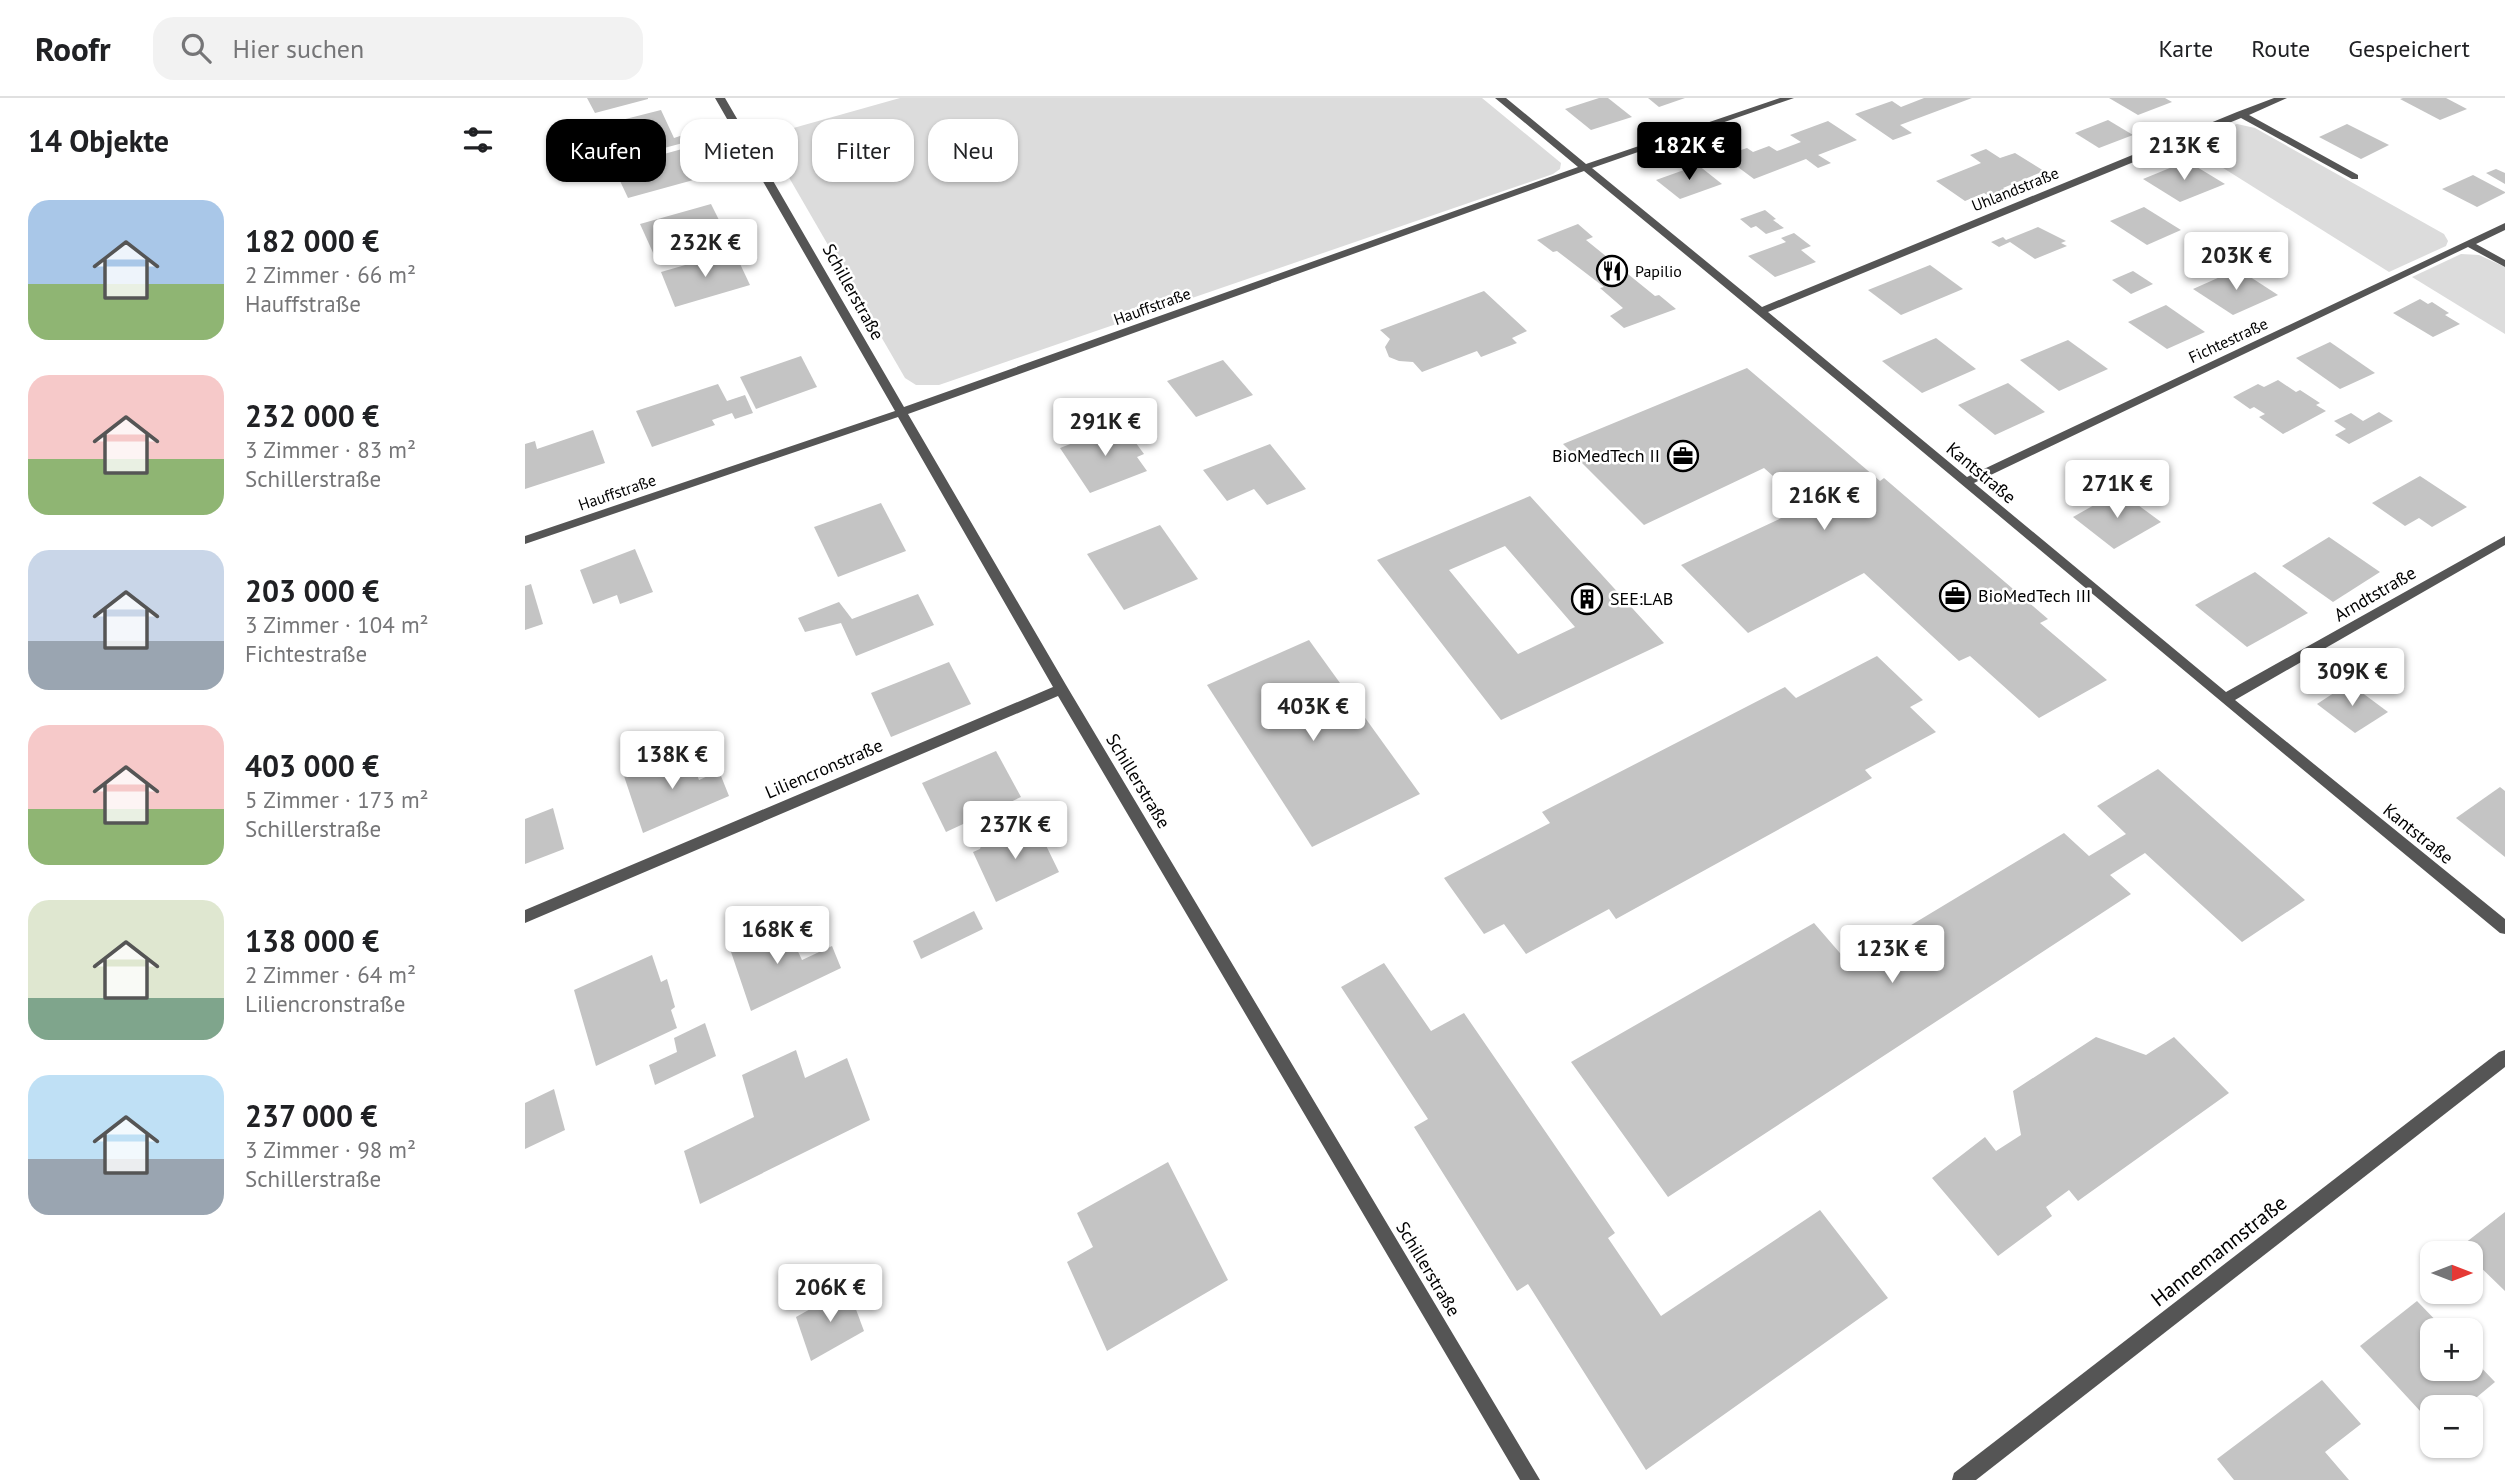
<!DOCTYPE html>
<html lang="de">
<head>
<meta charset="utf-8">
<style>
  :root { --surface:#fff; --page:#f2f2f2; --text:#202124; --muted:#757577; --line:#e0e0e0; --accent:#000 }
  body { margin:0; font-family:"PT Sans",sans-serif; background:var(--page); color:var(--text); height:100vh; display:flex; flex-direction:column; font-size:26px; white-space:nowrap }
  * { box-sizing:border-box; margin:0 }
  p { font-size:23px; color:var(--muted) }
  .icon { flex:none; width:38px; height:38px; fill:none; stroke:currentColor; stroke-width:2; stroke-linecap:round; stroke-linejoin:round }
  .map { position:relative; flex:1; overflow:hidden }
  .drawer { display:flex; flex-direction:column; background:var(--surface); width:525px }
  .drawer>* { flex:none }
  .hud { position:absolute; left:21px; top:21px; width:665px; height:63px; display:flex; gap:14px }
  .needle { width:46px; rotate:90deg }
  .controls { position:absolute; left:1895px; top:1143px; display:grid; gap:14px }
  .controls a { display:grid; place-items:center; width:63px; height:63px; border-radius:14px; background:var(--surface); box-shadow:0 2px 5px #0004; font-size:35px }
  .price { position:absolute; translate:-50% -60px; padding:0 16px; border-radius:7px; background:#fff; color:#222; font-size:23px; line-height:46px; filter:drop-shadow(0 2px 4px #0008) }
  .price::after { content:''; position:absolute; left:50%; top:42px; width:21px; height:16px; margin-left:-10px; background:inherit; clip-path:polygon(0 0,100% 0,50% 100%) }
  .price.on { background:var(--accent); color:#fff }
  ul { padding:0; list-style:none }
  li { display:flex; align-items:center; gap:21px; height:175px; padding:0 28px }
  li span { display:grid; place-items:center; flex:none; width:196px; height:140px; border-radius:21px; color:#555 }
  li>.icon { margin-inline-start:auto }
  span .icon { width:84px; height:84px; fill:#fffc; stroke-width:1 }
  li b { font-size:30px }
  h2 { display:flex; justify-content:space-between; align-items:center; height:84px; padding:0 28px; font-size:30px }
  .tag { padding:0 24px; border-radius:21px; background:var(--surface); box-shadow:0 2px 5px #0004; font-size:24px; line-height:63px }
  .tag.on { background:var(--accent); color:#fff }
  header { display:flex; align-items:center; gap:42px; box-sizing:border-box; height:98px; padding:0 35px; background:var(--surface); border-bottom:2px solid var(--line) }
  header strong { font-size:33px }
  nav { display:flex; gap:38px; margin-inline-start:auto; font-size:24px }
  .search { width:490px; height:63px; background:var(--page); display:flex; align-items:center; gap:18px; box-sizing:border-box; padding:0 24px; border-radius:21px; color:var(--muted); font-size:26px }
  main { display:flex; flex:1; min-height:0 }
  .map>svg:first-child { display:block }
</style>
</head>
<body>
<header>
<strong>Roofr</strong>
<div class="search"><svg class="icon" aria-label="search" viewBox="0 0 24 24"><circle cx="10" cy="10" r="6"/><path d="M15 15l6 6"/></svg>Hier suchen</div>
<nav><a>Karte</a><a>Route</a><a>Gespeichert</a></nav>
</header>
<main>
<section class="drawer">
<h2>14 Objekte<svg class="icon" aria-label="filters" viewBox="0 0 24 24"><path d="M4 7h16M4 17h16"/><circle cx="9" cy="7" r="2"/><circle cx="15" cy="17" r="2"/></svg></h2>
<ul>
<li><span style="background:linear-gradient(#a9c7e8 60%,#8fb573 0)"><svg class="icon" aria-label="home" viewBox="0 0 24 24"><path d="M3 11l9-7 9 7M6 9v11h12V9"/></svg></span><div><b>182 000 €</b><p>2 Zimmer · 66 m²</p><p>Hauffstraße</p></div></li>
<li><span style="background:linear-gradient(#f6c9c9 60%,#8fb573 0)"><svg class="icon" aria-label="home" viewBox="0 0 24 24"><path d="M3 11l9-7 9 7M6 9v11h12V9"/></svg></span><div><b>232 000 €</b><p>3 Zimmer · 83 m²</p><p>Schillerstraße</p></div></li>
<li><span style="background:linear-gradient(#c9d6e8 65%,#9aa5b1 0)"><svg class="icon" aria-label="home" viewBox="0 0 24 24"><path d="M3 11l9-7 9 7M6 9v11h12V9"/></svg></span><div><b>203 000 €</b><p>3 Zimmer · 104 m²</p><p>Fichtestraße</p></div></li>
<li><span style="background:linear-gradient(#f6c9c9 60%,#8fb573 0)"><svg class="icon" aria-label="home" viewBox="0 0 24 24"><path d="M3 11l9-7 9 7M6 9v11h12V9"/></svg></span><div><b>403 000 €</b><p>5 Zimmer · 173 m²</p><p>Schillerstraße</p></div></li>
<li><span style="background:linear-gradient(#dfe7d0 70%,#7fa58c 0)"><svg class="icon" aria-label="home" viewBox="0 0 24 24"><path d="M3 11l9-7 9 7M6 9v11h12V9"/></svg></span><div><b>138 000 €</b><p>2 Zimmer · 64 m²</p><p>Liliencronstraße</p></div></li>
<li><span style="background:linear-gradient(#bfe0f5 60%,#9aa5b1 0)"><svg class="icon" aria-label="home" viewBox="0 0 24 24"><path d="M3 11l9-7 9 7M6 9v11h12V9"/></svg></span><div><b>237 000 €</b><p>3 Zimmer · 98 m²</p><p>Schillerstraße</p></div></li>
</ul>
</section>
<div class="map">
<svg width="1980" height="1382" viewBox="0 0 1980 1382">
  <rect width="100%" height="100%" fill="#fff"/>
  <g fill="#dcdcdc">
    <polygon points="375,0 957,0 1036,65 1035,71 1028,76 414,287 391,287 380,280 240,38"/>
    <polygon points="1712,26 1730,30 1919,136 1923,143 1921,148 1864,174 1660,46"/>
    <polygon points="1936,156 1954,157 1980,169 1980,236 1887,179"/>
  </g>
  <g fill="#c4c4c4" fill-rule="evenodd">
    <polygon points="62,0 123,0 123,1 70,15"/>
    <polygon points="1074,0 1083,0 1107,19 1066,32 1040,11"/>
    <polygon points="1123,0 1160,0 1134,9"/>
    <polygon points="1399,0 1447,0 1375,27 1387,35 1368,42 1330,16 1367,3 1376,9"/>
    <polygon points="1584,0 1640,0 1647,4 1613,17"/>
    <polygon points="1878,0 1921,0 1942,11 1915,22 1875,1"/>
    <polygon points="136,12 149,40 164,35 169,42 128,53 125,46 81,58 69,29"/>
    <polygon points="1583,22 1608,37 1574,50 1550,35"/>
    <polygon points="1303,23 1332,42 1293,57 1306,65 1293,70 1281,61 1229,81 1198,58 1222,50 1228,54 1244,48 1252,53 1276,44 1265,37"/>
    <polygon points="1822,26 1864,47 1836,61 1794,39"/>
    <polygon points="157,51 172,81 103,100 89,70"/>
    <polygon points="1461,51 1475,60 1490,55 1519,73 1478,90 1488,96 1472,103 1459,95 1440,103 1411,83 1456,65 1445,57"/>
    <polygon points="1662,63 1700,86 1655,104 1618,81"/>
    <polygon points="1173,67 1197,86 1155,101 1131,82"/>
    <polygon points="1971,71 1980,75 1980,86 1961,75"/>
    <polygon points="1948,77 1980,94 1980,95 1952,109 1917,91"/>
    <polygon points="186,106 202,138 130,159 115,126"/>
    <polygon points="1619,109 1656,132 1622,147 1585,123"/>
    <polygon points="1240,112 1251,121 1248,122 1259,130 1241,136 1231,128 1226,130 1215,121"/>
    <polygon points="1053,126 1068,139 1061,142 1130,198 1134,197 1151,211 1099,230 1085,218 1098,210 1075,190 1079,189 1032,153 1028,154 1012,142"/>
    <polygon points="1513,129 1541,143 1536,145 1542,148 1510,161 1485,144 1474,149 1466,144 1478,139 1481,142"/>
    <polygon points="1269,135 1286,148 1276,152 1291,164 1250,179 1223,158 1261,144 1256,140"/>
    <polygon points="209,153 225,187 150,209 136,174"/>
    <polygon points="1405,167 1438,191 1376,217 1343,192"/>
    <polygon points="1713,171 1753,197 1708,217 1668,191"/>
    <polygon points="1608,173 1628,186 1606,196 1587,182"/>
    <polygon points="959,193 1002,233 987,240 992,245 956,259 952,253 897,274 888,264 874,263 864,259 860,249 865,241 855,232"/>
    <polygon points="1895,201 1903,206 1907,204 1924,215 1920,217 1935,226 1908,239 1868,215"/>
    <polygon points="1641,207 1680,234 1642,251 1603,224"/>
    <polygon points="1411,240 1451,271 1397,295 1357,263"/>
    <polygon points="1543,242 1583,271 1534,293 1495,262"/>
    <polygon points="1805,244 1850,275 1815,291 1771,260"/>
    <polygon points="276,258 292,289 231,311 215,279"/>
    <polygon points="698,262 728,297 671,319 642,283"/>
    <polygon points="1222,270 1355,383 1359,380 1523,521 1515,525 1582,582 1514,620 1445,558 1434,563 1339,475 1223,535 1156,467 1282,408 1239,370 1119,427 1038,346"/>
    <polygon points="1753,282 1771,294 1775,292 1795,305 1791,307 1801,313 1758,336 1734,319 1740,316 1729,309 1725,311 1708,299 1733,286 1739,289"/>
    <polygon points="1483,285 1520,314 1470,337 1433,307"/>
    <polygon points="193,286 202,303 220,297 228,315 210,321 207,315 187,322 190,327 127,349 111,313"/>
    <polygon points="1854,314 1868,323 1824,346 1810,337 1821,331 1809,323 1826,315 1838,323"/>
    <polygon points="597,326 619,356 612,359 622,373 565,395 535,350"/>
    <polygon points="68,332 80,365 0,391 0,346 10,343 12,351"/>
    <polygon points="745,346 781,391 742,407 729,391 702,403 678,372"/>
    <polygon points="1895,378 1942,409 1907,429 1894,420 1880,428 1847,405"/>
    <polygon points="1594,393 1636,424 1589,451 1548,419"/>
    <path d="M1005 398 1139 545 976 622 852 462ZM980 448 1050 529 993 556 924 472Z"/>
    <polygon points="356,405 381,453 313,479 289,429"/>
    <polygon points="635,427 673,481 599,512 562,456"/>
    <polygon points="1804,439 1855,474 1808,504 1757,468"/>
    <polygon points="110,451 128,494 95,506 92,497 68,506 55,472"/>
    <polygon points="1730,474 1783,515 1722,549 1670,507"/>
    <polygon points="6,486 18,526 0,532 0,488"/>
    <polygon points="393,496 409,527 331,558 316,525 280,534 273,520 314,504 327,521"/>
    <polygon points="784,542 895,696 787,749 682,587"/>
    <polygon points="1352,558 1398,602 1385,609 1411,634 1340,672 1347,680 1091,821 1084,811 1001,856 979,826 959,836 919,780 1025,725 1017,714 1260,589 1271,600"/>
    <polygon points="424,564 446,606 366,639 346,595"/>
    <polygon points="1824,585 1863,614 1830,635 1792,606"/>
    <polygon points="163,652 174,682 194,673 204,698 118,735 99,678"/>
    <polygon points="471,653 496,699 421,734 397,685"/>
    <polygon points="1633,671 1780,802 1717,844 1620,755 1585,777 1606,796 1143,1099 1046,964 1289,825 1327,869 1358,844 1539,735 1564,758 1601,736 1572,708"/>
    <polygon points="1975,689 1980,693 1980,759 1931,720"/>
    <polygon points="28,710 39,751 0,766 0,721"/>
    <polygon points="510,725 534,774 471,804 448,754 455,751 457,745 480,733 488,735"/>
    <polygon points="449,813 458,831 396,861 388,843"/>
    <polygon points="259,824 277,862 307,848 316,870 226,913 204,848"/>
    <polygon points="127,857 136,884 142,881 150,909 146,912 152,930 71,968 49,892"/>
    <polygon points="859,865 906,933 939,915 1090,1135 1083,1140 1136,1218 1295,1112 1363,1200 1121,1372 1003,1186 992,1193 889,1029 903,1021 816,889"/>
    <polygon points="180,925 191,958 130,987 124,967 152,954 149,940"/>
    <polygon points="1571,939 1621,957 1649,939 1704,995 1553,1103 1544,1092 1521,1109 1527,1118 1473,1158 1407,1080 1460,1039 1471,1053 1496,1037 1488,993"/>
    <polygon points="271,952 280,980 322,960 345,1022 175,1106 159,1053 229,1019 217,977"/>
    <polygon points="29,991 40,1032 0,1051 0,1005"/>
    <polygon points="643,1064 703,1182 582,1253 542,1164 568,1149 552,1115"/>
    <polygon points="1980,1114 1980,1193 1946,1160 1946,1155 1941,1155 1935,1149"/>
    <polygon points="323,1190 339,1233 286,1263 271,1219"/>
    <polygon points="1892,1203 1920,1232 1908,1232 1908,1270 1946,1270 1946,1259 1970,1284 1940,1309 1908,1309 1908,1327 1835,1248"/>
    <polygon points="1797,1282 1836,1326 1800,1354 1824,1382 1709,1382 1692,1361"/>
  </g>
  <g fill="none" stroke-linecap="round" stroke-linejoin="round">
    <g fill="#555" fill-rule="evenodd">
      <path d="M190 0H200L379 309 1053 69 970 0H981L1061 66 1255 0H1269L1067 70 1237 209 1712 14 1749 0H1762L1724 17 1833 77V81H1827L1716 20 1243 214 1442 379 1980 125V132L1951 146 1980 162V169L1943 149 1449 385 1701 594 1980 438V447L1710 602 1980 821V836L1975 835C1668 582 1366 325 1059 73L383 316 541 587 1015 1382H995L533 598 0 825V812L528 589 373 319 0 446V438L370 313Z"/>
      <polygon points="1980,952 1980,969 1451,1382 1427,1382 1429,1375 1974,954"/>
    </g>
  </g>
  <defs>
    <g id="restaurant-ring" transform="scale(1.575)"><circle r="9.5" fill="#fff" stroke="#000" stroke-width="1.5"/><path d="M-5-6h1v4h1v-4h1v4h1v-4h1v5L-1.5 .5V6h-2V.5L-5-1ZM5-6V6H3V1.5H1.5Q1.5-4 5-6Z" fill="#000"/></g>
    <g id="office-ring" transform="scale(1.575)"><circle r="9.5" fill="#fff" stroke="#000" stroke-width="1.5"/><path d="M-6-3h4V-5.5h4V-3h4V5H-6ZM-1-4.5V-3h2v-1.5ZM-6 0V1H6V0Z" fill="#000"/></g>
    <g id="building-ring" transform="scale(1.575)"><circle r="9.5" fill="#fff" stroke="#000" stroke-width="1.5"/><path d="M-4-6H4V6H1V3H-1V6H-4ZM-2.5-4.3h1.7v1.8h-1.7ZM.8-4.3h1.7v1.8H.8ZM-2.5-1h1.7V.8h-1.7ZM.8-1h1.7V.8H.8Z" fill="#000"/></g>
  </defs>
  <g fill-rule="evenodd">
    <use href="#restaurant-ring" x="1087" y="173"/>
    <use href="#office-ring" x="1158" y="358"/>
    <use href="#office-ring" x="1430" y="498"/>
    <use href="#building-ring" x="1062" y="501"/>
  </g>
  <g text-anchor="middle" stroke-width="5" stroke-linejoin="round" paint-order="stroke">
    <g font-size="16" fill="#000" stroke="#fff">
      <text transform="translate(1490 91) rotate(-22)" y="6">Uhlandstraße</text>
      <text transform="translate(627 208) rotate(-20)" y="6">Hauffstraße</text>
      <text transform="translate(1703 242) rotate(-25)" y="6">Fichtestraße</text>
      <text transform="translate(92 394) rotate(-19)" y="6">Hauffstraße</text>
    </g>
    <g font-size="16" fill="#000" stroke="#fff" text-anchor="start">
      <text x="1110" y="179">Papilio</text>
    </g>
    <g font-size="18" fill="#000" stroke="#fff">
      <text transform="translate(328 194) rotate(61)" y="6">Schillerstraße</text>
      <text transform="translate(1456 375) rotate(40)" y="6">Kantstraße</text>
      <text transform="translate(1850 496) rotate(-30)" y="6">Arndtstraße</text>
      <text transform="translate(299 671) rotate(-23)" y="6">Liliencronstraße</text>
      <text transform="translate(613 683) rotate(59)" y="6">Schillerstraße</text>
      <text transform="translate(1893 736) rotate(39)" y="6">Kantstraße</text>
      <text transform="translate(903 1171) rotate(59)" y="6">Schillerstraße</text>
    </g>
    <g font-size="18" fill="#000" stroke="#fff" text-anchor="start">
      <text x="1135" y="364" text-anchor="end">BioMedTech II</text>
      <text x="1453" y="504">BioMedTech III</text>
      <text x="1085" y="507">SEE:LAB</text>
    </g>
    <g font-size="21" fill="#000" stroke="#fff">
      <text transform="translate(1694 1153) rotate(-38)" y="7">Hannemannstraße</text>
    </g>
  </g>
</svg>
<div class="controls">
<a><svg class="needle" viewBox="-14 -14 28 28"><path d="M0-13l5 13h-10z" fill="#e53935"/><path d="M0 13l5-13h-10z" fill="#757577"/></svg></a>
<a>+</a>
<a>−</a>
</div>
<b class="price on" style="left:1164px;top:84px">182K €</b>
<b class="price" style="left:1659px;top:84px">213K €</b>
<b class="price" style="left:180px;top:181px">232K €</b>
<b class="price" style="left:1711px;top:194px">203K €</b>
<b class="price" style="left:580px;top:360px">291K €</b>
<b class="price" style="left:1592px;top:422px">271K €</b>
<b class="price" style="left:1299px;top:434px">216K €</b>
<b class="price" style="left:1827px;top:610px">309K €</b>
<b class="price" style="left:788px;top:645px">403K €</b>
<b class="price" style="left:147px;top:693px">138K €</b>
<b class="price" style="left:490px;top:763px">237K €</b>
<b class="price" style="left:252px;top:868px">168K €</b>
<b class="price" style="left:1367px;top:887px">123K €</b>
<b class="price" style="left:305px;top:1226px">206K €</b>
<div class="hud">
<a class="tag on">Kaufen</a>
<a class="tag">Mieten</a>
<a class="tag">Filter</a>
<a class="tag">Neu</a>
</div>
</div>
</main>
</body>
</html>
